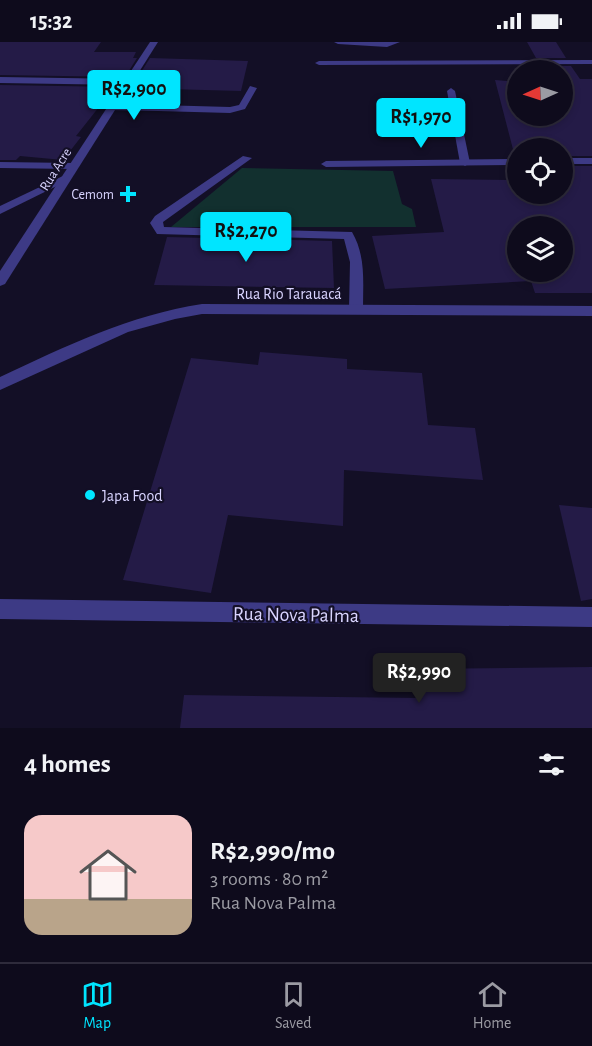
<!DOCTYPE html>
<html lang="en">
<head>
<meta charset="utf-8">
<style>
  :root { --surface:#0e0b1c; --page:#1c1929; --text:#f1f3f6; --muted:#9b9ba3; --line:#2e2b3b; --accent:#00e5ff }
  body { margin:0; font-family:"Alegreya Sans",sans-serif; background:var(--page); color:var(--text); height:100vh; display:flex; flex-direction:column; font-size:22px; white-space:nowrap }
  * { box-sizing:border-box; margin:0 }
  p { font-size:20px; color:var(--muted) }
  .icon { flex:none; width:33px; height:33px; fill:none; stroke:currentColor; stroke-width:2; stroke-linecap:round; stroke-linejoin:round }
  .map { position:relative; height:686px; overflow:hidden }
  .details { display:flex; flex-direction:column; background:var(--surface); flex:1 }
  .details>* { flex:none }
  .needle { width:39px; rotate:267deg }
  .tools { position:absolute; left:507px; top:18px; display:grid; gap:12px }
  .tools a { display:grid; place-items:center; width:66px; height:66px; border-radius:50%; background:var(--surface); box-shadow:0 3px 9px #0003,0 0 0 2px var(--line); font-size:30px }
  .price { position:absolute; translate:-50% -51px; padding:0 14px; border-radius:6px; background:var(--accent); color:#111; font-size:20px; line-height:39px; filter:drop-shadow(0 2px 3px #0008) }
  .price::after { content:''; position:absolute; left:50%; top:36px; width:18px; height:14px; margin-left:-9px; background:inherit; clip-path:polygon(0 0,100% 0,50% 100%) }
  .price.current { background:#222; color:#fff }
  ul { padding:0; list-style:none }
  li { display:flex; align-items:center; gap:18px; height:150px; padding:0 24px }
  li+li { border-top:2px solid var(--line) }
  li span { display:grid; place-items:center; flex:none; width:168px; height:120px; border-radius:18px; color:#555 }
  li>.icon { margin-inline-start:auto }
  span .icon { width:72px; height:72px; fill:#fffc; stroke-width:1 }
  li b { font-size:26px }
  h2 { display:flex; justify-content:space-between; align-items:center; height:72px; padding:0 24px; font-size:26px }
  .status { display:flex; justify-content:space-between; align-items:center; height:42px; padding:0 30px; background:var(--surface); direction:ltr }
  .status svg { height:16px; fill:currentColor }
  .menu { display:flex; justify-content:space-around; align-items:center; height:84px; border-top:2px solid var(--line); background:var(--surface); font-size:16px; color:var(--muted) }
  .menu a { display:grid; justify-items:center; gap:3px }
  .menu .current { color:var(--accent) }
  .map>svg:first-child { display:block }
</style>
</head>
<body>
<div class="status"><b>15:32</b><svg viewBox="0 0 49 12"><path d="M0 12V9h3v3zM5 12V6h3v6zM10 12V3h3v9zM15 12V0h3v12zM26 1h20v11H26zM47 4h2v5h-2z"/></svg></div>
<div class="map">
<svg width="592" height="686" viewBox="0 0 592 686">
  <rect width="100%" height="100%" fill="#130f26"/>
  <polygon fill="#12302f" points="242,126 393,129 402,162 412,167 416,185 171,185"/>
  <g fill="#241b47" fill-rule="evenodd">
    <polygon points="0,0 101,0 94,10 136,10 133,16 137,16 125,35 0,33"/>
    <polygon points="527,0 556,0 566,16 536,16"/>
    <polygon points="150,16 248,19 241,49 131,46"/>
    <polygon points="540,24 571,24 580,37 592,37 592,114 562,114 562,106 518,106 518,115 515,115 495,38 518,40 518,74 562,74 562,28 543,28"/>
    <polygon points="0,43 118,45 114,46 76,94 81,95 63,118 20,114 16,118 0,118"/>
    <path d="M562 124H592V251H535L531 239 385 247 372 194 444 190 431 137 518 138V152H562ZM518 184H562V230H518Z"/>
    <polygon points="167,195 332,199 334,246 154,243"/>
    <polygon points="260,310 347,317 347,327 422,331 428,383 475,386 483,438 344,428 343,484 228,473 211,551 123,538 191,316 258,323"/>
    <polygon points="559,463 592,466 592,557 581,559"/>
    <polygon points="592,625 592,686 180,686 184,653 419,656 416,627"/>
  </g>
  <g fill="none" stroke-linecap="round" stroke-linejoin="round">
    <g fill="#3d3a85" fill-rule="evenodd">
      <polygon points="334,0 400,0 387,5 338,2"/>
      <polygon points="250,44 257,46 245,67 230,71 158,69 153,66 158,63 230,65 239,63"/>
      <polygon points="451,46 455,49 470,121 465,124 460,121 447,49"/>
      <path d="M243 114 252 116 163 180 164 185 352 190C366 214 363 240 363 267L361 271 356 272 349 267 350 220 344 197 157 192 150 181 155 174Z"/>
    </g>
    <g fill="#3d3a85" fill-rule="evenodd">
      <polygon points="592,18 592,22 319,23 315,21 319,19"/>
      <polygon points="0,35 127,37 131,40 127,43 0,41"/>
      <polygon points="108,63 158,63 163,66 158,69 111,68 108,67"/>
      <rect x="562" y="116" width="30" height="6"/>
      <polygon points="518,117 518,123 326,125 321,122 326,119"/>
      <polygon points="0,120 73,121 78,124 73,127 0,126"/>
      <polygon points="65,133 69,134 69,138 0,172 0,164"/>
      <path d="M202 262 592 264V274L202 272 175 277 128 290 0 348V335C66 304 130 273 202 262Z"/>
      <polygon points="0,557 592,565 592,585 0,577"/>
    </g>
    <polygon fill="#3d3a85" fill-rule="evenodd" points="150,0 158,0 5,242 0,244 0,229"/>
  </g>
  <g fill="#00e5ff" stroke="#130f26" stroke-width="2">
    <path d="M125 143h6v6h6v6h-6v6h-6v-6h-6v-6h6z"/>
    <circle cx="90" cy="453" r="6"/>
  </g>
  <g text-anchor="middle" stroke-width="4.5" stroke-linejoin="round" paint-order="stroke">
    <g font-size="14" fill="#d9d4ff" stroke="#130f26">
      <text transform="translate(55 127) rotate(-58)" y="5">Rua Acre</text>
    </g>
    <g font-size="14" fill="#d9d4ff" stroke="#130f26" text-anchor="end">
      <text x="114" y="157">Cemom</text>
    </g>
    <g font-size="16" fill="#d9d4ff" stroke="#130f26">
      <text x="289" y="257">Rua Rio Tarauacá</text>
    </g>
    <g font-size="16" fill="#d9d4ff" stroke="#130f26" text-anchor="start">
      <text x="102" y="459">Japa Food</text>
    </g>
    <g font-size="20" fill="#d9d4ff" stroke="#130f26">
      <text transform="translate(296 572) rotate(1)" y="7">Rua Nova Palma</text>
    </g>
  </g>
</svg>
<div class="tools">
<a><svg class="needle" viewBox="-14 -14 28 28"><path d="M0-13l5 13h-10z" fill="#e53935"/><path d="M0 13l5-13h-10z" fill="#9b9ba3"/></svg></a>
<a><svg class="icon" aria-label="locate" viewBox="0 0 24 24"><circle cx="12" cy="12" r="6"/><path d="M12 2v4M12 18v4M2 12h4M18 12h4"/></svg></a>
<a><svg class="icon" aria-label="layers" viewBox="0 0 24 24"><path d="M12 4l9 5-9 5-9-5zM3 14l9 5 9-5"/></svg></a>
</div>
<b class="price" style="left:134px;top:79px">R$2,900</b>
<b class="price" style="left:421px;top:107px">R$1,970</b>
<b class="price" style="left:246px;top:221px">R$2,270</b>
<b class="price current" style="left:419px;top:662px">R$2,990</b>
</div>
<section class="details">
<h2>4 homes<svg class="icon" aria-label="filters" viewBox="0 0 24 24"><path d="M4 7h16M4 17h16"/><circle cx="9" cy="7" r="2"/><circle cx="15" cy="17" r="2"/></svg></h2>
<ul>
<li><span style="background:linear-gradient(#f6c9c9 70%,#b9a48a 0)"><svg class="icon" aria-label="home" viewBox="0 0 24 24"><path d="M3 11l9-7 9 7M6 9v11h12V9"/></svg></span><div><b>R$2,990/mo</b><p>3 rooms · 80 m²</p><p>Rua Nova Palma</p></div></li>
</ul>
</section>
<nav class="menu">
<a class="current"><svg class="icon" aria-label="map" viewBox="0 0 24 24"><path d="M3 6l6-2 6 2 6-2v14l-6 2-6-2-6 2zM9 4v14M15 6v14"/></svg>Map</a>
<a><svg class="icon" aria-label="saved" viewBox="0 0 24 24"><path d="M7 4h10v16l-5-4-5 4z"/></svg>Saved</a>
<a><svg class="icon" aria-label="home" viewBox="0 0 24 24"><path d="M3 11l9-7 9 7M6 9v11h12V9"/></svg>Home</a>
</nav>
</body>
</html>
